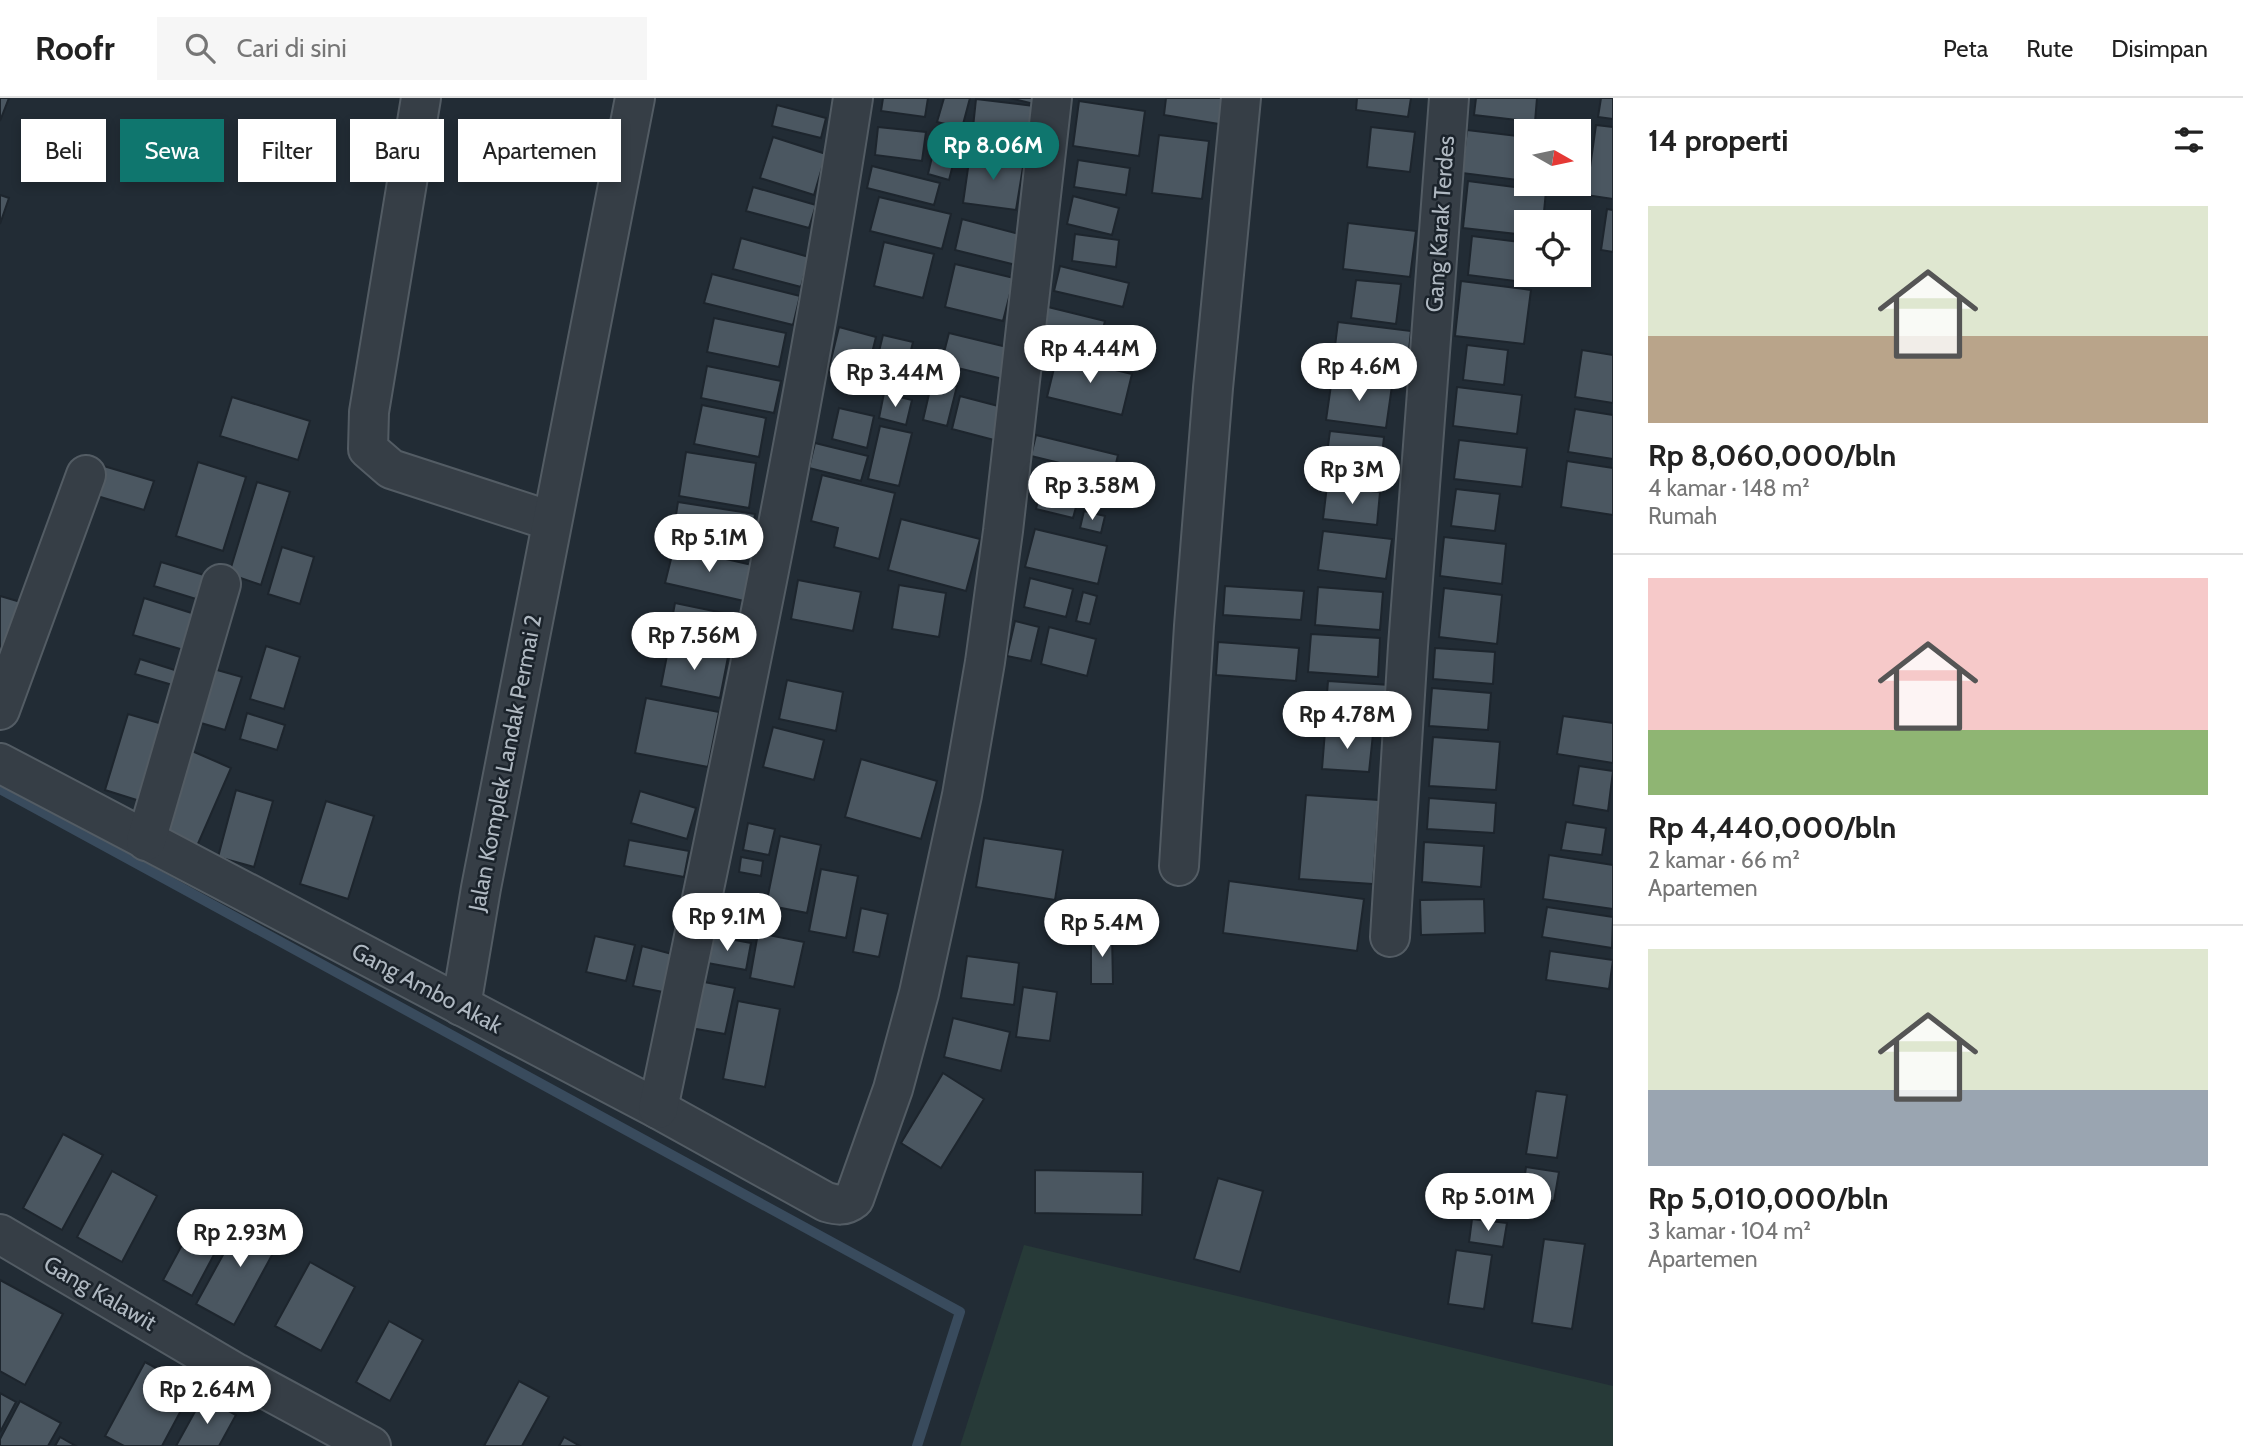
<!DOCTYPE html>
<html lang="id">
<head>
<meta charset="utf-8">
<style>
  :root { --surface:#fff; --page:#f6f6f6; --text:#222; --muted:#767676; --line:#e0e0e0; --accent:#0f766e }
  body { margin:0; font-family:Cabin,sans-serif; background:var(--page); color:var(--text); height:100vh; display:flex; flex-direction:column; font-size:26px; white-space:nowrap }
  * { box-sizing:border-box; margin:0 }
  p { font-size:23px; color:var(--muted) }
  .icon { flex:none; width:38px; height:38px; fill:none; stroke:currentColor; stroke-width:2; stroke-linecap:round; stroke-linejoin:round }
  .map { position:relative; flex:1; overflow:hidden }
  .side { display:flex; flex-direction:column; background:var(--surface); width:630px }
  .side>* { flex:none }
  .top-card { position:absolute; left:21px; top:21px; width:665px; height:63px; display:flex; gap:14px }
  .needle { width:46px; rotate:99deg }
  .fabs { position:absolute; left:1514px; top:21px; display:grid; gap:14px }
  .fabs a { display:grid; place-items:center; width:77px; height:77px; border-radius:0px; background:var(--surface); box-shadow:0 4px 10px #0003; font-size:35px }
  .price { position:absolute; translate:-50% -60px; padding:0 16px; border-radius:24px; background:#fff; color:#222; font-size:23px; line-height:46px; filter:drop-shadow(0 2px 4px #0008) }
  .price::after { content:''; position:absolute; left:50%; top:42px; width:21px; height:16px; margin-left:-10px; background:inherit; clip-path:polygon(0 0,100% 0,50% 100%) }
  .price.on { background:var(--accent); color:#fff }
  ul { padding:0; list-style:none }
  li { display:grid; align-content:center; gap:14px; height:371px; padding:0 35px }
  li+li { border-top:2px solid var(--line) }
  li span { display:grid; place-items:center; height:217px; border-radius:0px; color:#555 }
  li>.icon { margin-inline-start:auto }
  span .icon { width:126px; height:126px; fill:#fffc; stroke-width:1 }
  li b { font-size:30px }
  h2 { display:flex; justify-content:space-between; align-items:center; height:84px; padding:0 35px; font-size:30px }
  .chip { padding:0 24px; border-radius:0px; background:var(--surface); box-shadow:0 4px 10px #0003; font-size:24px; line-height:63px }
  .chip.on { background:var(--accent); color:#fff }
  header { display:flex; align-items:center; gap:42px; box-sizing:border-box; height:98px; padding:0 35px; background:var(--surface); border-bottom:2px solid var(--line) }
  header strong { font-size:33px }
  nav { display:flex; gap:38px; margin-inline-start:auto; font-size:24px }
  .search { width:490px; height:63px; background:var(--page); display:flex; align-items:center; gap:18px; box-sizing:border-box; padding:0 24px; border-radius:0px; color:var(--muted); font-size:26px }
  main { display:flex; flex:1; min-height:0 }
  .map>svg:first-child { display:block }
</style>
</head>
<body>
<header>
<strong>Roofr</strong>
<div class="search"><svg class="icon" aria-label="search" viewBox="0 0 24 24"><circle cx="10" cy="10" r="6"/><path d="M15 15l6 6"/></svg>Cari di sini</div>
<nav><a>Peta</a><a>Rute</a><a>Disimpan</a></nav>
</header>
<main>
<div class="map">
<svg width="1613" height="1348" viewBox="0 0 1613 1348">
  <rect width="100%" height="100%" fill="#222c35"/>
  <polygon fill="#273a38" points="1024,1147 1613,1288 1613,1348 960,1348"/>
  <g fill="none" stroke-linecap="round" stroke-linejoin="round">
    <polyline stroke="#394b5d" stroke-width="10" points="0,691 960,1214 917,1348"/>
  </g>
  <g fill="#4b5761" stroke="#1d252d" stroke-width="2">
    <polygon points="0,0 9,0 0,23"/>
    <polygon points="883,0 928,0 925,19 881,13"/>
    <polygon points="944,0 970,0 962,30 937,24"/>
    <polygon points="1010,0 1035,0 1034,6"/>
    <polygon points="1166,0 1222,0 1219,26 1164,17"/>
    <polygon points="1357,0 1411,0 1408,19 1356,12"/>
    <polygon points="1476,0 1537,0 1535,24 1474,17"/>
    <polygon points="1601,0 1613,0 1613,21 1598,19"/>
    <polygon points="976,1 1042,9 1037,47 972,39"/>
    <polygon points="1079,3 1145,13 1139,58 1073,48"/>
    <polygon points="777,7 826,20 821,40 772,28"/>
    <polygon points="1596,27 1613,29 1613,101 1586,97"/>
    <polygon points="878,29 926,34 922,63 875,57"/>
    <polygon points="1371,29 1415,34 1410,74 1367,69"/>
    <polygon points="1467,32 1526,39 1526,83 1462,75"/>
    <polygon points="1159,37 1209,43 1202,101 1152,95"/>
    <polygon points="773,39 826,56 814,97 760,80"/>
    <polygon points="936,42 958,47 949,82 928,76"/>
    <polygon points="970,56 1024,63 1016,112 963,105"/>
    <polygon points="1078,62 1130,70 1126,97 1074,89"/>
    <polygon points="872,68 940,85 934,107 867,90"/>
    <polygon points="1468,83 1546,93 1543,124 1526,124 1526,137 1463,130"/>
    <polygon points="753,89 816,107 809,130 746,113"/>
    <polygon points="0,97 9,100 0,126"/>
    <polygon points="1073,98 1119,110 1112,137 1067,126"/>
    <polygon points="879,99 951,116 942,151 870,133"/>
    <polygon points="1607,111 1613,112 1613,154 1601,152"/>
    <polygon points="962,121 1023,137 1016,167 955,152"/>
    <polygon points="1348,125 1416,133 1410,179 1343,171"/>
    <polygon points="1075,136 1119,142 1116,169 1072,163"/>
    <polygon points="1472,138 1520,144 1515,183 1468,177"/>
    <polygon points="741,140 809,159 801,189 733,171"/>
    <polygon points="884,144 934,156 923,200 874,188"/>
    <polygon points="955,166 1014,180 1003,223 945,209"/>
    <polygon points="1060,168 1129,185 1123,209 1054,193"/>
    <polygon points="712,176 800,198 793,227 704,205"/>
    <polygon points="1356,182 1401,186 1396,226 1351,220"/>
    <polygon points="1461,183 1531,192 1524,246 1455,238"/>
    <polygon points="1044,208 1105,223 1099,246 1038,232"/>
    <polygon points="714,220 786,235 779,269 707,254"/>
    <polygon points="1338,224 1411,233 1406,281 1332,272"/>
    <polygon points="839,229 876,239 865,283 828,274"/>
    <polygon points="949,235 1011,250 1003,281 941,266"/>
    <polygon points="883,237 913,244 902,289 872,282"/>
    <polygon points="1467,247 1508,252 1504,287 1463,282"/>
    <polygon points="1582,252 1613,257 1613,305 1575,299"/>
    <polygon points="1057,258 1132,276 1122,317 1047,299"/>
    <polygon points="707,268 781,283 774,315 701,300"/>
    <polygon points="1332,280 1392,288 1386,330 1326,322"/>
    <polygon points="932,283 957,288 947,328 923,322"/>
    <polygon points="1457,289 1522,297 1517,336 1453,328"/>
    <polygon points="884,295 912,302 906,327 879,320"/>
    <polygon points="960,298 1002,309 994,342 952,331"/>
    <polygon points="232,299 310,323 298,362 220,338"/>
    <polygon points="702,307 766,320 759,359 694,346"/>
    <polygon points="839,310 874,318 867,350 832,341"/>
    <polygon points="1575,311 1613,317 1613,361 1568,354"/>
    <polygon points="880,328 912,335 899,388 868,381"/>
    <polygon points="1330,333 1384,339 1379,384 1324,378"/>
    <polygon points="1036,337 1118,357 1113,378 1031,358"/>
    <polygon points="1459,342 1527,350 1522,389 1454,381"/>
    <polygon points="815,345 868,358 861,383 809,370"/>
    <polygon points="686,354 756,365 749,410 679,398"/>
    <polygon points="1567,363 1613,370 1613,417 1561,409"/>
    <polygon points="198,364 246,379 223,453 176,438"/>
    <polygon points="97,366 154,383 144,412 87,395"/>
    <polygon points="822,377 895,395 879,461 834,449 838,430 811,423"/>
    <polygon points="1053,377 1102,389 1100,399 1051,387"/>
    <polygon points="257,384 290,394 261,487 229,476"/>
    <polygon points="1327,388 1380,394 1377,427 1323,421"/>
    <polygon points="1456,391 1500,396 1495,433 1451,428"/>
    <polygon points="1040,393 1078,402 1073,420 1036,411"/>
    <polygon points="678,404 755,416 750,448 673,436"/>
    <polygon points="1084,413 1105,418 1101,435 1080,430"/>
    <polygon points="901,421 980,441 966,493 888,472"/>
    <polygon points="1035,431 1107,448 1098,486 1025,469"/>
    <polygon points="1323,433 1392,441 1386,481 1318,472"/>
    <polygon points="1444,439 1506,446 1502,486 1440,478"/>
    <polygon points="282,449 314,459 300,506 268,496"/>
    <polygon points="674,449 752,467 744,503 665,485"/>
    <polygon points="161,464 204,477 196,501 154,488"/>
    <polygon points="1030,480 1073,491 1066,519 1024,509"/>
    <polygon points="798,482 861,494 853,533 791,521"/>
    <polygon points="899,487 946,495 939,539 892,531"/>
    <polygon points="1225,488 1304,493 1301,522 1223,517"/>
    <polygon points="1318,489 1383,494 1380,532 1315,527"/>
    <polygon points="1444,490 1502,497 1497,546 1439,539"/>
    <polygon points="1083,494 1097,498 1090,526 1076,523"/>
    <polygon points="0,498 24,505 0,585"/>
    <polygon points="144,500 198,517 187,553 133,537"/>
    <polygon points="675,505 733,517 727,548 669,537"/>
    <polygon points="1015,523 1039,529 1031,563 1007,558"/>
    <polygon points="1049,529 1096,541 1087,578 1041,566"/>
    <polygon points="1311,536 1380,540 1378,579 1308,574"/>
    <polygon points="1218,544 1299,550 1296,583 1216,577"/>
    <polygon points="669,547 728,559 720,600 661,588"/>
    <polygon points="266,548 300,559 284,611 250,601"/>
    <polygon points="1435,550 1495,554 1493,586 1433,581"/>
    <polygon points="140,561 181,574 176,588 135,576"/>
    <polygon points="210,570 242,579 225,632 194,623"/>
    <polygon points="787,582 843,594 836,633 779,621"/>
    <polygon points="1328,583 1390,587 1386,626 1325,622"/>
    <polygon points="1432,590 1491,595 1488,632 1429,628"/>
    <polygon points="646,600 719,614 708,669 635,655"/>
    <polygon points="247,615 285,627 277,652 240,641"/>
    <polygon points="128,616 166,627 143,704 105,692"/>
    <polygon points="1563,618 1613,625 1613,665 1557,656"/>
    <polygon points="773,629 824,642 814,682 763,669"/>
    <polygon points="1325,633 1373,636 1369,674 1322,671"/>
    <polygon points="1433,639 1500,644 1496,692 1429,688"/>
    <polygon points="192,653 231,670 197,748 158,730"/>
    <polygon points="861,661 937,683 921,741 845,719"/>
    <polygon points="1579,668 1613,673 1608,713 1573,707"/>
    <polygon points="236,692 273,703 254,769 218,759"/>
    <polygon points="640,693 696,710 687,741 631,725"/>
    <polygon points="1306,697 1379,702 1373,786 1299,781"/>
    <polygon points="1429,700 1496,705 1494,735 1427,731"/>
    <polygon points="326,703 374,718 348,801 300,786"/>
    <polygon points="1566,724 1606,730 1602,757 1561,752"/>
    <polygon points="748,725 775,731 769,757 743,752"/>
    <polygon points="780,738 821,747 807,815 766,807"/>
    <polygon points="984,740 1063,752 1055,802 976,789"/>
    <polygon points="629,742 689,753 684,779 624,768"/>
    <polygon points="1424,744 1484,748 1481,789 1422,784"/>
    <polygon points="1549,757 1613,767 1613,811 1543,801"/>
    <polygon points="741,759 763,763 761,778 739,774"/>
    <polygon points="821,771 858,778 846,840 809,833"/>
    <polygon points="1229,783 1364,801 1357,853 1223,835"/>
    <polygon points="1484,801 1485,835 1421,837 1420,802"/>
    <polygon points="1547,809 1613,819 1612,850 1542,839"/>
    <polygon points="861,810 888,816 879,859 853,854"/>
    <polygon points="758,835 804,844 794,889 750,880"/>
    <polygon points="1091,836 1112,836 1113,886 1091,886"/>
    <polygon points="708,837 751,845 746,872 702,864"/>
    <polygon points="595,838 635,847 626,883 586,874"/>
    <polygon points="642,848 672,856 663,894 633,888"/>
    <polygon points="1550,853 1613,862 1609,891 1546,882"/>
    <polygon points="967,858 1019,865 1014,907 961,900"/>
    <polygon points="694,882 735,890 725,936 685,929"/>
    <polygon points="1023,889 1057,894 1050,943 1016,939"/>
    <polygon points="738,903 780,911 765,989 723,981"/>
    <polygon points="953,920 1010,934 1001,973 944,959"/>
    <polygon points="943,975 984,1001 941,1070 901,1045"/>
    <polygon points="1536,993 1567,997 1557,1060 1526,1056"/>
    <polygon points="63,1036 103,1057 62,1132 23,1110"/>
    <polygon points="1526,1069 1559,1074 1554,1103 1522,1098"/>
    <polygon points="1035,1072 1143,1074 1142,1117 1035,1115"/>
    <polygon points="112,1073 157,1098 122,1164 77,1139"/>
    <polygon points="1218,1080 1263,1093 1240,1174 1194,1161"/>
    <polygon points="246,1115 284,1135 234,1227 196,1206"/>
    <polygon points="196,1121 225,1136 192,1198 163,1182"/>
    <polygon points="1472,1121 1507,1125 1503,1149 1469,1144"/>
    <polygon points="1544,1141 1585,1146 1572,1231 1532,1225"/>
    <polygon points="1456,1152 1492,1157 1484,1211 1448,1206"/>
    <polygon points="310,1164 355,1189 321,1253 275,1228"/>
    <polygon points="0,1182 63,1216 25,1287 0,1273"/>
    <polygon points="389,1223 423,1242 390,1303 356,1284"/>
    <polygon points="145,1264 193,1290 162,1348 124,1348 105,1338"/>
    <polygon points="519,1283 549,1299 522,1348 484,1348"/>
    <polygon points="0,1295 16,1304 0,1334"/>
    <polygon points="203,1299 236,1317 219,1348 176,1348"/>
    <polygon points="20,1303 61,1325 48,1348 0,1348 0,1341"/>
    <polygon points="60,1339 76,1348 55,1348"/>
    <polygon points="564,1339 580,1348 559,1348"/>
  </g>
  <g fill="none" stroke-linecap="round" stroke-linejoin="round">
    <g stroke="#535c64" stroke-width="42">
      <g id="street">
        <polyline points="421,0 369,314 368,351 391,371 551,423"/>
        <polyline points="0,612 86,377"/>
        <path d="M0 665 658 1011 826 1104C837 1107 844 1109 854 1101L893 991 919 895 962 697 985 564 1003 433 1052 0"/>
        <polyline points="146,743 221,486"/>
        <polyline points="1179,768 1194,528 1213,290 1241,0"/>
        <polyline points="1390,839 1408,548 1449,0"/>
        <polyline points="461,908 481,790 635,0"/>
        <path d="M658 1011C728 675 801 339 853 0"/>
        <polyline points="0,1136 236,1275 371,1348"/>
      </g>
    </g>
    <use href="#street" stroke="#363e46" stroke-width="38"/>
  </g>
  <g text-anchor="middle" stroke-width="5" stroke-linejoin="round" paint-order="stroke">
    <g font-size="23" fill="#b0b9c2" stroke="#1b232b">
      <text transform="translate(1440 126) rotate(-86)" y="8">Gang Karak Terdes</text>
      <text transform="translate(505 665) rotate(-79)" y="8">Jalan Komplek Landak Permai 2</text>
      <text transform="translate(427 890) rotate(28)" y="8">Gang Ambo Akak</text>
      <text transform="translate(100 1195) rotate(30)" y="8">Gang Kalawit</text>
    </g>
  </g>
</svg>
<div class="fabs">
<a><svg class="needle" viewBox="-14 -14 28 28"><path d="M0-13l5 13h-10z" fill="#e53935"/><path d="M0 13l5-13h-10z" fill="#767676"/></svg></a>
<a><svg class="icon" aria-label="locate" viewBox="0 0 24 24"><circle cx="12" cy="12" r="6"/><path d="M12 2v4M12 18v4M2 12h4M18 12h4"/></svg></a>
</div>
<b class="price on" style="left:993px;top:84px">Rp 8.06M</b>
<b class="price" style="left:1090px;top:287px">Rp 4.44M</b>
<b class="price" style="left:1359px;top:305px">Rp 4.6M</b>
<b class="price" style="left:895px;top:311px">Rp 3.44M</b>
<b class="price" style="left:1352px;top:408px">Rp 3M</b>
<b class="price" style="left:1092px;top:424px">Rp 3.58M</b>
<b class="price" style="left:709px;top:476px">Rp 5.1M</b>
<b class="price" style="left:694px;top:574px">Rp 7.56M</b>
<b class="price" style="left:1347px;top:653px">Rp 4.78M</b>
<b class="price" style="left:727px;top:855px">Rp 9.1M</b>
<b class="price" style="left:1102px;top:861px">Rp 5.4M</b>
<b class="price" style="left:1488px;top:1135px">Rp 5.01M</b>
<b class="price" style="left:240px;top:1171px">Rp 2.93M</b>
<b class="price" style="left:207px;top:1328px">Rp 2.64M</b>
<div class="top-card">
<a class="chip">Beli</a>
<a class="chip on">Sewa</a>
<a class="chip">Filter</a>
<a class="chip">Baru</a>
<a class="chip">Apartemen</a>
</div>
</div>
<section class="side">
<h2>14 properti<svg class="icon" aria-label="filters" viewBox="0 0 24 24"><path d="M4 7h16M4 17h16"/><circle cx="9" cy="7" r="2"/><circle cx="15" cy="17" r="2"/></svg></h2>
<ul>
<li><span style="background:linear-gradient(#dfe7d0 60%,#b9a48a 0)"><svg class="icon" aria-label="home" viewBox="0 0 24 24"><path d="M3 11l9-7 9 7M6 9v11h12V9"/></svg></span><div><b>Rp 8,060,000/bln</b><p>4 kamar · 148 m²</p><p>Rumah</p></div></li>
<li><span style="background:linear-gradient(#f6c9c9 70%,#8fb573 0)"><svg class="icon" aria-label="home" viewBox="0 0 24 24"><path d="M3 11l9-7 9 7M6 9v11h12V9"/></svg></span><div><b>Rp 4,440,000/bln</b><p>2 kamar · 66 m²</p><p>Apartemen</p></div></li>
<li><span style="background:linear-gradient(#dfe7d0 65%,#9aa5b1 0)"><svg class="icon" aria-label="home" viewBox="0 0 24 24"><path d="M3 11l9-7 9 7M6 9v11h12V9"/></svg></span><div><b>Rp 5,010,000/bln</b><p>3 kamar · 104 m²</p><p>Apartemen</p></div></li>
</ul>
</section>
</main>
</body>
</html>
